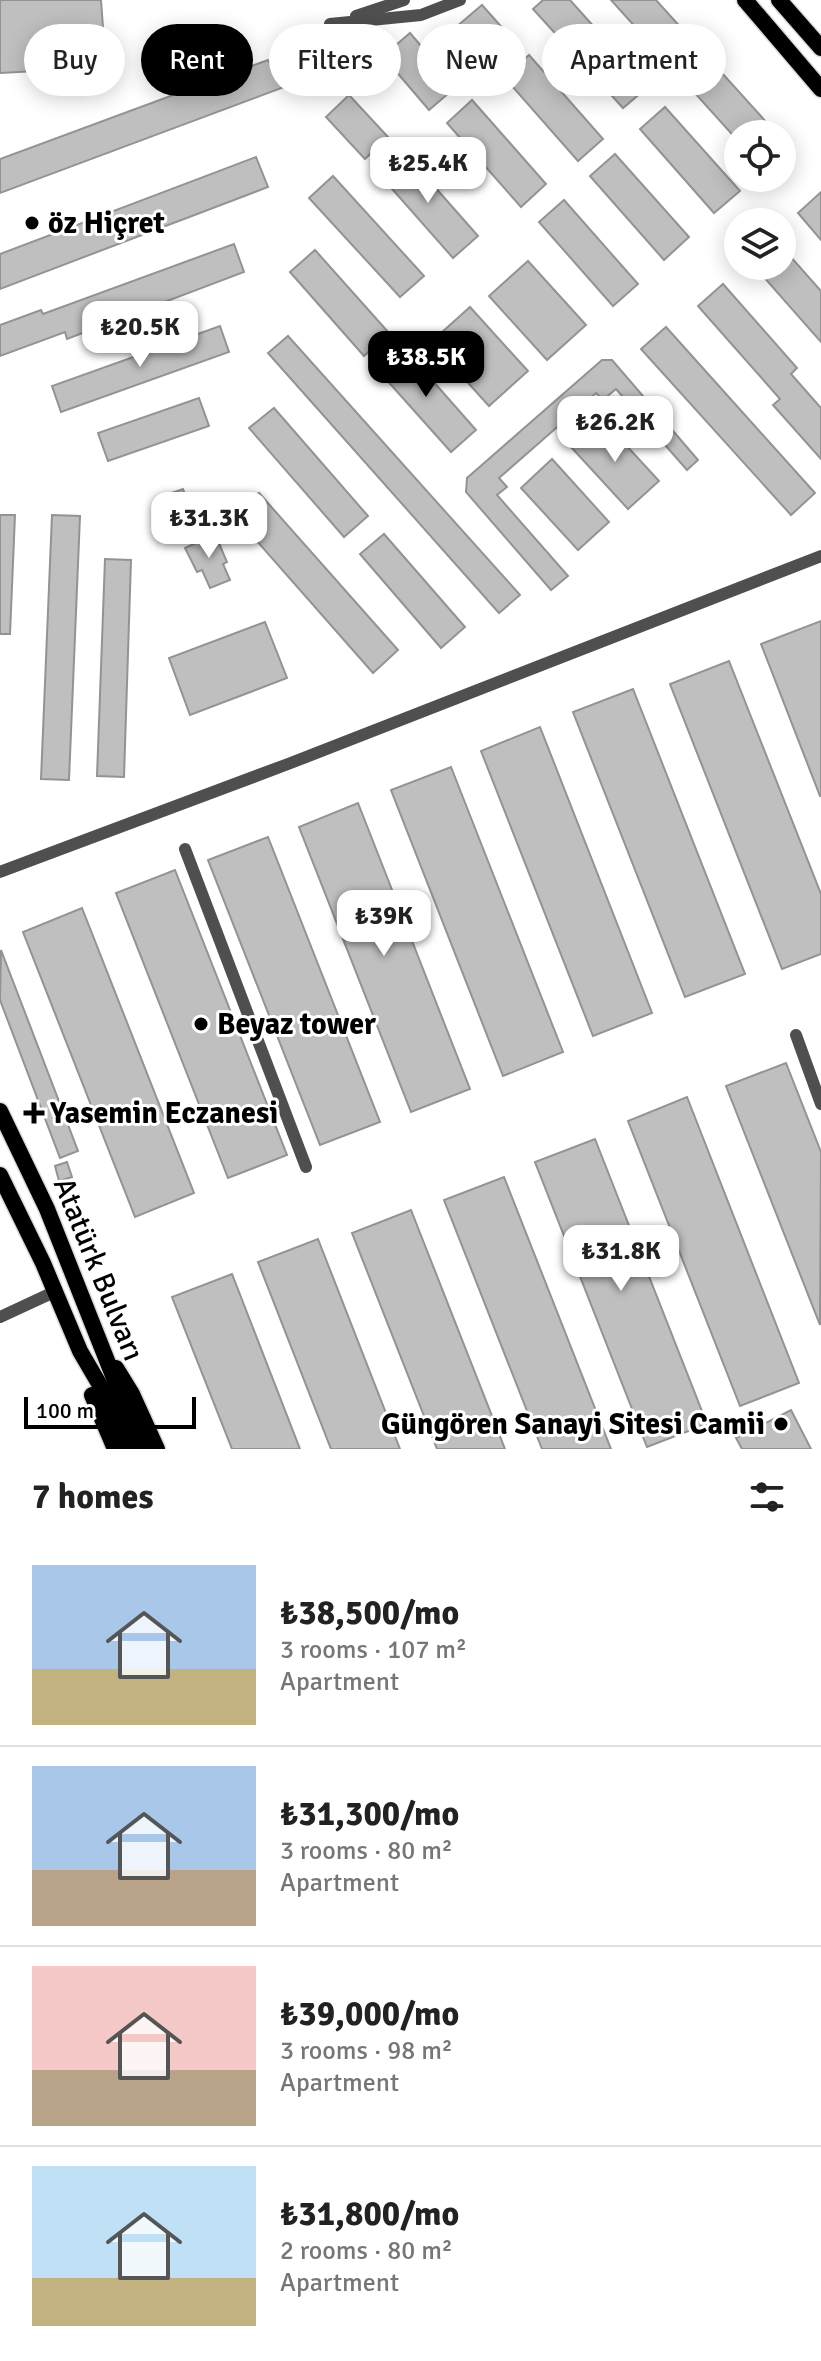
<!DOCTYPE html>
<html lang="en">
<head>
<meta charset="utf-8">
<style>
  :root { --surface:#fff; --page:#f6f6f6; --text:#222; --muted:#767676; --line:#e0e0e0; --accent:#000 }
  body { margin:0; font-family:Signika,sans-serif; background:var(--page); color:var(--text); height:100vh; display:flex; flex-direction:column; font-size:30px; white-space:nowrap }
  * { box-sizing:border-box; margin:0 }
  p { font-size:26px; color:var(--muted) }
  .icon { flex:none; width:44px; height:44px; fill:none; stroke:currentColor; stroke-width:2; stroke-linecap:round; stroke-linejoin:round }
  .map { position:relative; height:1449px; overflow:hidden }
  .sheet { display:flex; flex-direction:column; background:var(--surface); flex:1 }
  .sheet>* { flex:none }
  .guide { position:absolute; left:24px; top:24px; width:774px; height:72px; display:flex; gap:16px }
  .tools { position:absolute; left:724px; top:120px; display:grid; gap:16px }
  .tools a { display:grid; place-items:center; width:72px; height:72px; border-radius:50%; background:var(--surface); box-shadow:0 4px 20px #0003; font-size:40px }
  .scale { position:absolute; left:24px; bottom:20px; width:172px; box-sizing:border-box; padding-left:8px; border:4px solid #000; border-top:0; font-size:22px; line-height:28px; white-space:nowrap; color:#000; -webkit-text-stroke:6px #fff; paint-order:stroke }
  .price { position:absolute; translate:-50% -68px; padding:0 18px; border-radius:16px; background:#fff; color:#222; font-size:26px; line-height:52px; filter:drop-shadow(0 2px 4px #0008) }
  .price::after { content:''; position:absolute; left:50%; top:48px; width:24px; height:18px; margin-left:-12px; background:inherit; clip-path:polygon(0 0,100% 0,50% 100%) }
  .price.current { background:var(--accent); color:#fff }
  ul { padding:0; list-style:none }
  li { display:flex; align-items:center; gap:24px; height:200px; padding:0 32px }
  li+li { border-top:2px solid var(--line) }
  li span { display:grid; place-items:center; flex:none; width:224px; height:160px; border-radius:0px; color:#555 }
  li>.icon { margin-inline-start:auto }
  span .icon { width:96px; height:96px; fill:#fffc; stroke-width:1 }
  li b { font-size:34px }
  h2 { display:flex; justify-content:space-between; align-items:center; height:96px; padding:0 32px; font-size:34px }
  .pill { padding:0 28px; border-radius:36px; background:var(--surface); box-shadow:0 4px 20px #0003; font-size:28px; line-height:72px }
  .pill.current { background:var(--accent); color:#fff }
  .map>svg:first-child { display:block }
</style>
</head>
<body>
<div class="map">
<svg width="821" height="1449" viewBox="0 0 821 1449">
  <rect width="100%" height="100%" fill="#fff"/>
  <g fill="#bfbfbf" stroke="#939393" stroke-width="2">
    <polygon points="0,0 101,0 104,41 91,54 67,55 55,70 0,73"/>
    <polygon points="543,0 570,0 648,87 623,108 533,9"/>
    <polygon points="611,0 656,0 777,134 738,134 738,141"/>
    <polygon points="482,5 513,40 487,63 456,27"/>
    <polygon points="410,33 456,87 429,110 383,56"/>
    <polygon points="529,55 603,139 578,161 504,77"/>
    <polygon points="286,57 295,83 0,193 0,159 268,60 269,62"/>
    <polygon points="349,95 388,137 365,159 326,117"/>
    <polygon points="472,100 546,184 521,207 447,123"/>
    <polygon points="665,107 740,191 714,213 640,129"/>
    <polygon points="404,152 478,236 453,258 379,174"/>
    <polygon points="615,154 689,237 664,260 590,176"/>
    <polygon points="256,157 268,187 0,289 0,254"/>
    <polygon points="333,176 424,276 400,297 309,198"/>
    <polygon points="821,192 821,240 798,213"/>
    <polygon points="564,200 638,284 613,306 539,222"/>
    <polygon points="234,244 244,272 67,339 65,332 0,356 0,325 41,310 43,314"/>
    <polygon points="782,247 821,291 821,342 754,266 782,266"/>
    <polygon points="315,250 389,333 364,356 290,272"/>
    <polygon points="528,261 586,325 547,360 489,296"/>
    <polygon points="723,284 797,368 791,374 821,408 821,459 773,405 780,399 698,306"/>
    <polygon points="470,307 528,371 489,406 431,342"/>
    <polygon points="220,326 229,352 61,412 52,386"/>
    <polygon points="666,327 815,493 791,515 641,349"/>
    <polygon points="288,336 520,595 499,613 268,353"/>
    <polygon points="402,346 476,430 451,452 376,368"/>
    <polygon points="602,360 612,360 698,460 687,470 616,389 603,400 596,393 499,478 507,487 497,495 568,576 551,590 466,492 467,478"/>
    <polygon points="199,398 209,426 108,461 98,433"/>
    <polygon points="274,408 368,516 344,537 249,428"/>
    <polygon points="602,419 659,481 628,509 571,447"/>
    <polygon points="552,459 609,522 578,550 521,488"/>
    <polygon points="183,489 191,511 165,520 157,498"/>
    <polygon points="259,493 398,650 373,673 234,515"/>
    <polygon points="0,515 15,515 10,634 0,634"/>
    <polygon points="52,515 80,516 69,780 41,779"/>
    <polygon points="215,534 227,562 223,564 230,580 210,588 202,570 197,572 185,548"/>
    <polygon points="384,534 465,627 441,648 360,554"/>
    <polygon points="105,559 131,560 124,777 97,776"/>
    <polygon points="821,621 821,796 820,796 761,644"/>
    <polygon points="265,622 287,678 190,715 169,658"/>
    <polygon points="729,661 821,894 821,954 782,969 670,684"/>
    <polygon points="633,689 745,974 685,997 573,712"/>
    <polygon points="540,727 652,1013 593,1036 481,751"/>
    <polygon points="451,767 563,1052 503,1076 391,790"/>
    <polygon points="358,803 470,1089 411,1112 299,827"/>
    <polygon points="268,837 380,1122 320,1145 208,860"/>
    <polygon points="175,870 287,1155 228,1178 116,893"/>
    <polygon points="82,908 194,1193 135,1217 23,932"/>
    <polygon points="1,950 78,1151 60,1158 0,1000"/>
    <polygon points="786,1063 821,1152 820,1325 726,1086"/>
    <polygon points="687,1097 799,1383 740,1406 628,1121"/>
    <polygon points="595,1139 707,1424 647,1447 535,1162"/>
    <polygon points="67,1162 72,1177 59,1181 55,1166"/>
    <polygon points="504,1177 611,1449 542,1449 444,1200"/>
    <polygon points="411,1210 505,1449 437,1449 352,1233"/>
    <polygon points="318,1239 400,1449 331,1449 258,1262"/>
    <polygon points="232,1274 300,1449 232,1449 172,1297"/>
    <polygon points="791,1410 811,1449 742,1449 736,1438"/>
  </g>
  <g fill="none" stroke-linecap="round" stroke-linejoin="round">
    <g stroke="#dbdbdb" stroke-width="19">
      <g id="major">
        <polyline points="745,0 821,89"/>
        <polyline points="779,0 821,48"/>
        <polyline points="0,1111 47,1209 142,1449"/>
        <polyline points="0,1175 43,1263 80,1351 101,1387 128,1449"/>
        <polyline points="116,1368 132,1394 157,1449"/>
        <polyline points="92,1395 115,1449"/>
      </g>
    </g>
    <g stroke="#4f4f4f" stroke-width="12">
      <polyline points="356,16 404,0"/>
      <polyline points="330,24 421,15 460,0"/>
      <polyline points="185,849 306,1167"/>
      <polyline points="0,872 288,764 821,556"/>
      <polyline points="796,1035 821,1104"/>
      <polyline points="0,1317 54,1292"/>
    </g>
    <use href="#major" stroke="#000" stroke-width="16"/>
  </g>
  <g fill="#000" stroke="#fff" stroke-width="3">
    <circle cx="32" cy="223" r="8"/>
    <circle cx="201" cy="1024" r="8"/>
    <path d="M30 1101h8v8h8v8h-8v8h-8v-8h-8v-8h8z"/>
    <circle cx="781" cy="1424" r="8"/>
  </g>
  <g text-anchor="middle" stroke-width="6" stroke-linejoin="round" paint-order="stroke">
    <g font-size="30" font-weight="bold" fill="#000" stroke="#fff" text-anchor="start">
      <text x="48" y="233">öz Hiçret</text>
      <text x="217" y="1034">Beyaz tower</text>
      <text x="50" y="1123">Yasemin Eczanesi</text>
      <text x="765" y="1434" text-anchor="end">Güngören Sanayi Sitesi Camii</text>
    </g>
    <g font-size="30" fill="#000" stroke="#fff">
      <text transform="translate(99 1269) rotate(68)" y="10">Atatürk Bulvarı</text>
    </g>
  </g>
</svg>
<div class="tools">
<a><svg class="icon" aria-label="locate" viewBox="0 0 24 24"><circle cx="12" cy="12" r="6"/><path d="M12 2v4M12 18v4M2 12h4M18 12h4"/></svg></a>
<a><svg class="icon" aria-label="layers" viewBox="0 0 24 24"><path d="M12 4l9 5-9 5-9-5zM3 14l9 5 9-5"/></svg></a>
</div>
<div class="scale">100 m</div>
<b class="price" style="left:428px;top:205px">₺25.4K</b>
<b class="price" style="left:140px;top:369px">₺20.5K</b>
<b class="price current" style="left:426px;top:399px">₺38.5K</b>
<b class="price" style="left:615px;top:464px">₺26.2K</b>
<b class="price" style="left:209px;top:560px">₺31.3K</b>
<b class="price" style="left:384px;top:958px">₺39K</b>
<b class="price" style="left:621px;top:1293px">₺31.8K</b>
<div class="guide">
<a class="pill">Buy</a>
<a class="pill current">Rent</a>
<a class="pill">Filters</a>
<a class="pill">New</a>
<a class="pill">Apartment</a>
</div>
</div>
<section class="sheet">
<h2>7 homes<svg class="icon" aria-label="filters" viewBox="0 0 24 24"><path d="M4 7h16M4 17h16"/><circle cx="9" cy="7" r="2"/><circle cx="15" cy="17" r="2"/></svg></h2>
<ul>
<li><span style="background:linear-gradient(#a9c7e8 65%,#c2b280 0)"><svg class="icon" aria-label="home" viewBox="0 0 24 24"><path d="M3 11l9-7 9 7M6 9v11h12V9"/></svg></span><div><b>₺38,500/mo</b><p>3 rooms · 107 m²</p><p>Apartment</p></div></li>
<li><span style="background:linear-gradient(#a9c7e8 65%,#b9a48a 0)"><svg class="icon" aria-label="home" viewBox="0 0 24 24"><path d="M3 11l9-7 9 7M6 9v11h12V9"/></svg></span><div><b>₺31,300/mo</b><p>3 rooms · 80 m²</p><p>Apartment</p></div></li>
<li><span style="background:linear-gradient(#f6c9c9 65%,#b9a48a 0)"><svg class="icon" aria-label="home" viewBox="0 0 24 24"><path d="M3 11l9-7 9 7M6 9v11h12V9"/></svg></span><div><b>₺39,000/mo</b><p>3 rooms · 98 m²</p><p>Apartment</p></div></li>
<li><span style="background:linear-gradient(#bfe0f5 70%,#c2b280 0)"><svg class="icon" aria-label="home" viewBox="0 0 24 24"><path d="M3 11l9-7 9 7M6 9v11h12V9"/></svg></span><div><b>₺31,800/mo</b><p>2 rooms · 80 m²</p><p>Apartment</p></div></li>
</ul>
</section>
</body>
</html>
